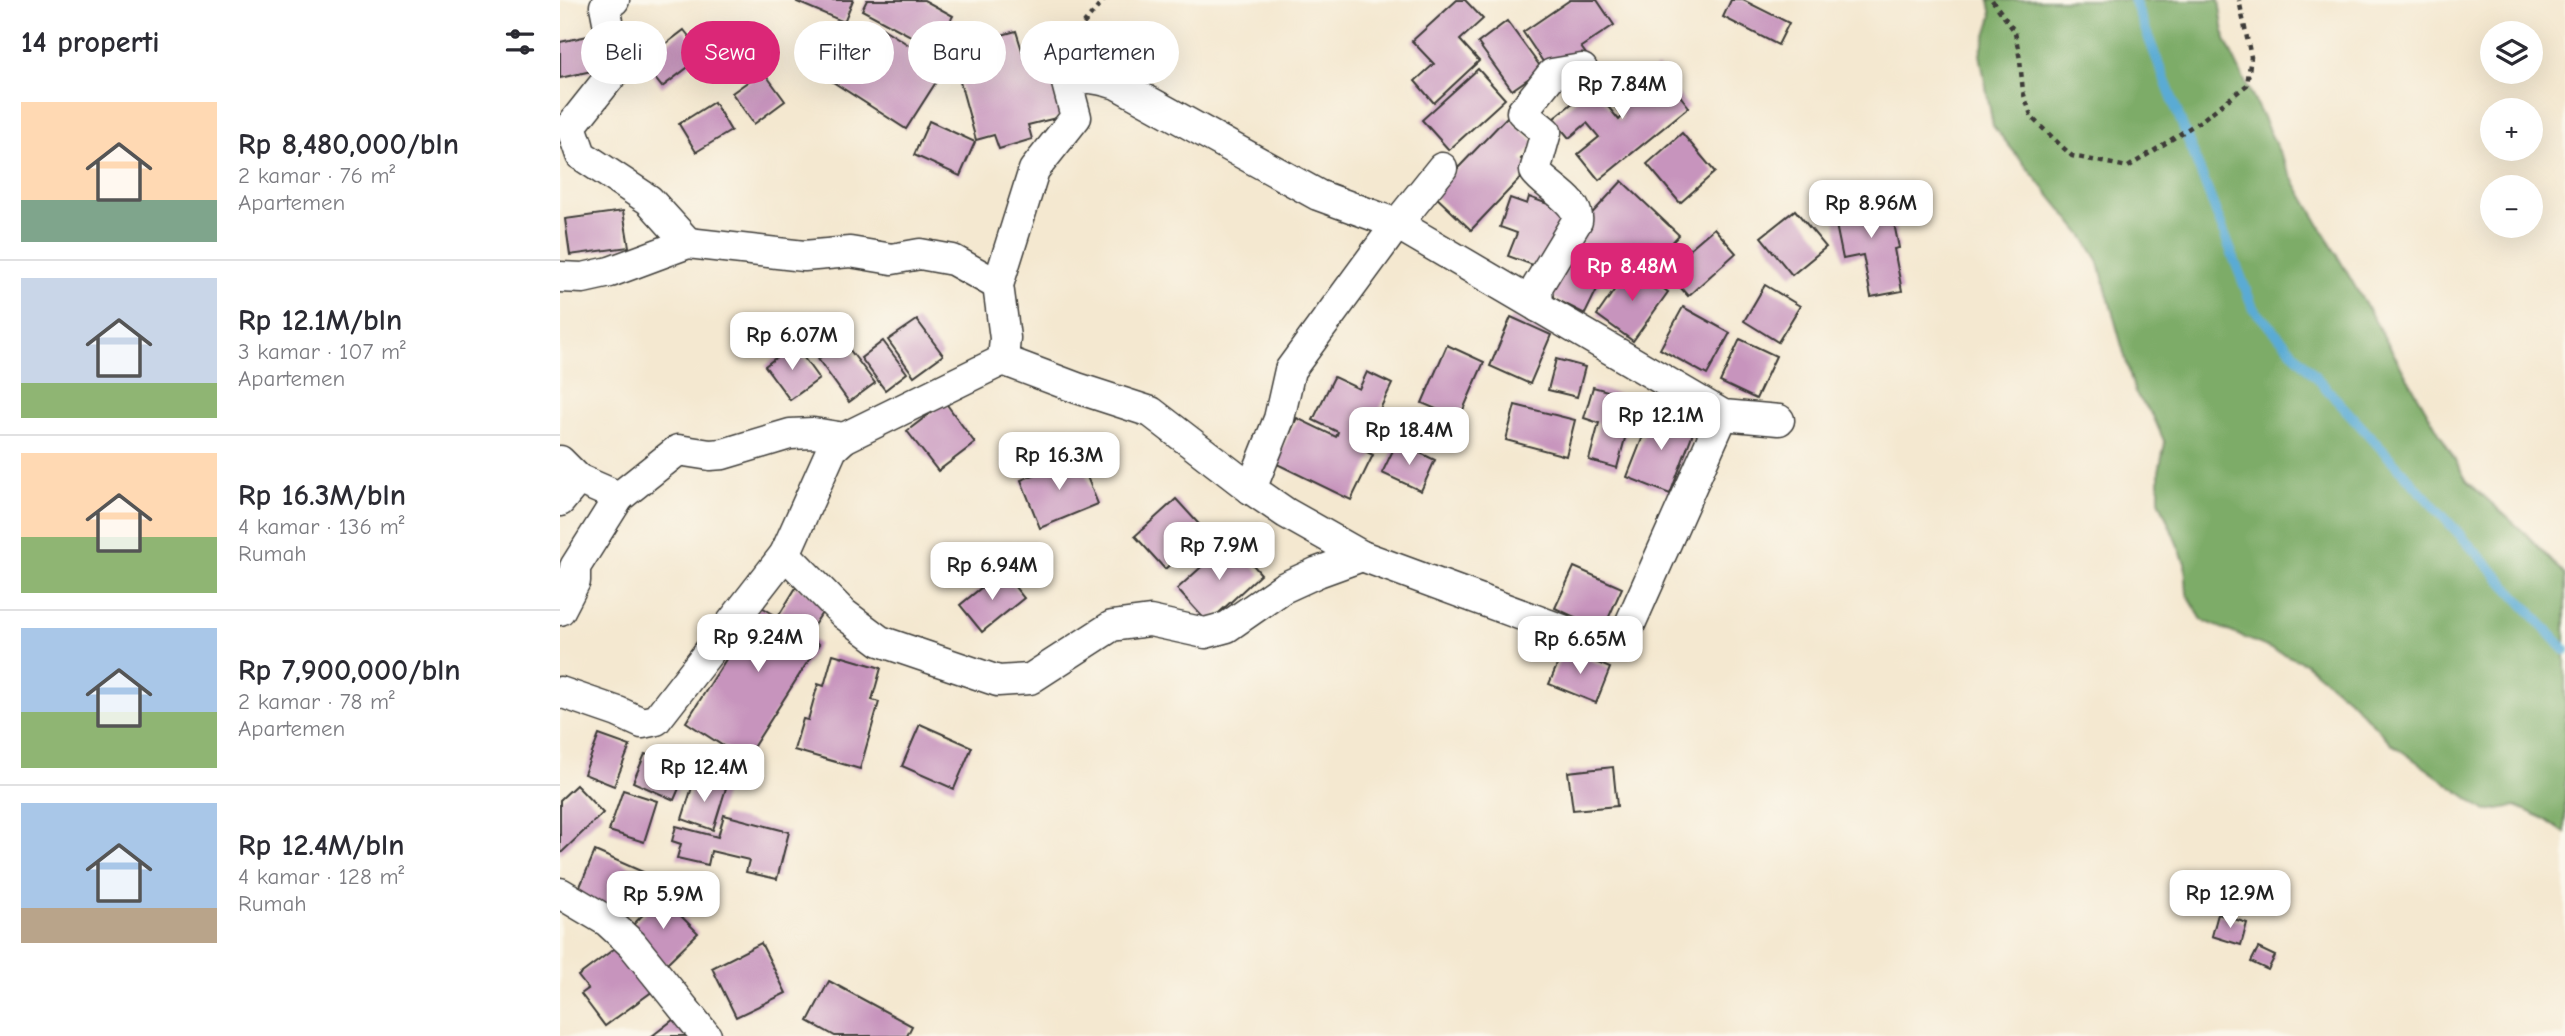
<!DOCTYPE html>
<html lang="id">
<head>
<meta charset="utf-8">
<style>
  :root { --surface:#fff; --page:#f2f2f3; --text:#2b2b33; --muted:#7c7c81; --line:#e1e1e2; --accent:#db2777 }
  body { margin:0; font-family:"Comic Neue",sans-serif; background:var(--page); color:var(--text); height:100vh; display:flex; flex-direction:column; font-size:26px; white-space:nowrap }
  * { box-sizing:border-box; margin:0 }
  p { font-size:23px; color:var(--muted) }
  .icon { flex:none; width:38px; height:38px; fill:none; stroke:currentColor; stroke-width:2; stroke-linecap:round; stroke-linejoin:round }
  .map { position:relative; flex:1; overflow:hidden }
  .sheet { display:flex; flex-direction:column; background:var(--surface); width:560px }
  .sheet>* { flex:none }
  .hud { position:absolute; left:21px; top:21px; width:665px; height:63px; display:flex; gap:14px }
  .controls { position:absolute; left:1920px; top:21px; display:grid; gap:14px }
  .controls a { display:grid; place-items:center; width:63px; height:63px; border-radius:50%; background:var(--surface); box-shadow:0 7px 28px #0002; font-size:35px }
  .price { position:absolute; translate:-50% -60px; padding:0 16px; border-radius:14px; background:#fff; color:#222; font-size:23px; line-height:46px; filter:drop-shadow(0 2px 4px #0008) }
  .price::after { content:''; position:absolute; left:50%; top:42px; width:21px; height:16px; margin-left:-10px; background:inherit; clip-path:polygon(0 0,100% 0,50% 100%) }
  .price.on { background:var(--accent); color:#fff }
  ul { padding:0; list-style:none }
  li { display:flex; align-items:center; gap:21px; height:175px; padding:0 21px }
  li+li { border-top:2px solid var(--line) }
  li span { display:grid; place-items:center; flex:none; width:196px; height:140px; border-radius:0px; color:#555 }
  li>.icon { margin-inline-start:auto }
  span .icon { width:84px; height:84px; fill:#fffc; stroke-width:1 }
  li b { font-size:30px }
  h2 { display:flex; justify-content:space-between; align-items:center; height:84px; padding:0 21px; font-size:30px }
  .tag { padding:0 24px; border-radius:32px; background:var(--surface); box-shadow:0 7px 28px #0002; font-size:24px; line-height:63px }
  .tag.on { background:var(--accent); color:#fff }
  main { display:flex; flex:1; min-height:0 }
  .map>svg:first-child { display:block }
</style>
</head>
<body>
<main>
<section class="sheet">
<h2>14 properti<svg class="icon" aria-label="filters" viewBox="0 0 24 24"><path d="M4 7h16M4 17h16"/><circle cx="9" cy="7" r="2"/><circle cx="15" cy="17" r="2"/></svg></h2>
<ul>
<li><span style="background:linear-gradient(#ffd9b3 70%,#7fa58c 0)"><svg class="icon" aria-label="home" viewBox="0 0 24 24"><path d="M3 11l9-7 9 7M6 9v11h12V9"/></svg></span><div><b>Rp 8,480,000/bln</b><p>2 kamar · 76 m²</p><p>Apartemen</p></div></li>
<li><span style="background:linear-gradient(#c9d6e8 75%,#8fb573 0)"><svg class="icon" aria-label="home" viewBox="0 0 24 24"><path d="M3 11l9-7 9 7M6 9v11h12V9"/></svg></span><div><b>Rp 12.1M/bln</b><p>3 kamar · 107 m²</p><p>Apartemen</p></div></li>
<li><span style="background:linear-gradient(#ffd9b3 60%,#8fb573 0)"><svg class="icon" aria-label="home" viewBox="0 0 24 24"><path d="M3 11l9-7 9 7M6 9v11h12V9"/></svg></span><div><b>Rp 16.3M/bln</b><p>4 kamar · 136 m²</p><p>Rumah</p></div></li>
<li><span style="background:linear-gradient(#a9c7e8 60%,#8fb573 0)"><svg class="icon" aria-label="home" viewBox="0 0 24 24"><path d="M3 11l9-7 9 7M6 9v11h12V9"/></svg></span><div><b>Rp 7,900,000/bln</b><p>2 kamar · 78 m²</p><p>Apartemen</p></div></li>
<li><span style="background:linear-gradient(#a9c7e8 75%,#b9a48a 0)"><svg class="icon" aria-label="home" viewBox="0 0 24 24"><path d="M3 11l9-7 9 7M6 9v11h12V9"/></svg></span><div><b>Rp 12.4M/bln</b><p>4 kamar · 128 m²</p><p>Rumah</p></div></li>
</ul>
</section>
<div class="map">
<svg width="2005" height="1036" viewBox="0 0 2005 1036">
  <rect width="100%" height="100%" fill="#fbf7ec"/>
  <filter id="ink" filterUnits="userSpaceOnUse"><feTurbulence type="fractalNoise" baseFrequency=".0143" numOctaves="2"/><feDisplacementMap in="SourceGraphic" scale="14" xChannelSelector="R" yChannelSelector="G"/><feConvolveMatrix kernelMatrix="1 2 1 2 8 2 1 2 1" color-interpolation-filters="sRGB"/></filter>
  <filter id="wash" filterUnits="userSpaceOnUse"><feTurbulence type="fractalNoise" baseFrequency=".00686" numOctaves="4" result="noise"/><feDisplacementMap in="SourceGraphic" scale="28" xChannelSelector="R" yChannelSelector="G"/><feGaussianBlur stdDeviation="1.57" result="paint"/><feColorMatrix in="noise" values="0 0 0 0 0 0 0 0 0 0 0 0 0 0 0 0 0 1.4 0 .05"/><feComposite in="paint" operator="in"/></filter>
  <g filter="url(#wash)">
    <rect width="100%" height="100%" fill="#f4e8d0"/>
    <polygon fill="#7dac67" stroke="#4c6442" stroke-width="2" points="1429,0 1659,0 1665,40 1728,170 1907,481 1966,534 2005,575 2005,833 1983,818 1956,806 1926,811 1832,744 1793,703 1745,663 1642,620 1627,594 1625,563 1599,500 1599,471 1605,443 1593,416 1575,393 1538,260 1523,236 1433,126 1420,54 1432,16"/>
    <g fill="none" stroke-linecap="round" stroke-linejoin="round">
      <polyline stroke="#5aabd4" stroke-width="10" points="1574,0 1693,308 2005,650"/>
    </g>
    <g id="blocks">
      <g fill="#c794bd">
        <polygon points="238,0 293,0 284,22 237,2"/>
        <polygon points="307,0 364,0 393,16 375,49 302,10"/>
        <polygon points="897,0 905,0 923,19 900,40 919,61 874,103 855,81 874,64 852,41"/>
        <polygon points="1010,0 1037,0 1054,25 1021,47 1026,54 1002,70 988,69 963,32"/>
        <polygon points="1171,0 1183,0 1229,23 1218,45 1163,17"/>
        <polygon points="311,21 385,68 346,129 273,82"/>
        <polygon points="947,21 982,69 952,90 918,43"/>
        <polygon points="124,30 144,55 102,87 82,62"/>
        <polygon points="456,31 465,60 486,54 504,116 468,125 472,139 439,149 434,135 416,140 391,49"/>
        <polygon points="37,34 45,68 0,78 0,42"/>
        <polygon points="1097,67 1129,107 1039,180 1018,154 1039,137 1027,123 1009,138 993,119 1032,87 1059,120 1063,116 1053,104"/>
        <polygon points="918,69 945,99 889,150 862,120"/>
        <polygon points="203,71 225,101 194,124 172,93"/>
        <polygon points="154,102 171,131 136,152 119,124"/>
        <polygon points="947,117 975,143 961,159 970,168 911,230 873,194"/>
        <polygon points="369,121 415,142 400,176 354,155"/>
        <polygon points="1122,133 1155,172 1120,203 1087,164"/>
        <polygon points="1062,181 1119,235 1095,261 1073,241 1049,267 1013,234"/>
        <polygon points="1328,194 1339,248 1334,249 1342,291 1311,297 1303,255 1283,259 1272,205"/>
        <polygon points="969,197 1004,210 984,269 948,256 957,233 940,227 950,198 967,204"/>
        <polygon points="1235,210 1266,247 1232,275 1201,237"/>
        <polygon points="63,211 69,247 10,255 5,219"/>
        <polygon points="1154,228 1176,253 1128,296 1105,270"/>
        <polygon points="1006,258 1043,277 1025,314 988,295"/>
        <polygon points="1071,266 1108,292 1073,341 1037,315"/>
        <polygon points="1205,285 1240,306 1218,342 1184,321"/>
        <polygon points="1123,307 1170,333 1147,375 1100,349"/>
        <polygon points="951,317 991,335 970,384 930,366"/>
        <polygon points="357,320 383,355 354,376 328,340"/>
        <polygon points="1180,339 1216,356 1196,399 1160,382"/>
        <polygon points="283,341 315,383 289,402 258,359"/>
        <polygon points="323,341 347,373 325,390 301,358"/>
        <polygon points="234,344 259,379 230,400 205,366"/>
        <polygon points="887,345 924,362 899,419 862,403"/>
        <polygon points="996,359 1025,367 1017,397 988,390"/>
        <polygon points="807,372 832,384 801,449 813,455 791,500 715,463 737,418 776,437 778,432 753,420 774,377 799,389"/>
        <polygon points="1033,387 1084,401 1076,433 1067,431 1057,468 1029,460 1039,423 1024,418"/>
        <polygon points="385,402 415,443 378,471 347,431"/>
        <polygon points="955,405 1015,420 1006,456 946,440"/>
        <polygon points="1093,411 1135,427 1110,494 1067,477"/>
        <polygon points="837,442 875,460 861,491 822,473"/>
        <polygon points="519,457 538,504 480,528 461,480"/>
        <polygon points="616,499 646,532 605,569 575,536"/>
        <polygon points="671,540 701,574 648,623 617,589"/>
        <polygon points="1014,567 1062,588 1043,630 995,608"/>
        <polygon points="442,571 464,598 422,632 400,605"/>
        <polygon points="237,586 267,605 247,636 259,644 185,760 126,722 200,606 218,617"/>
        <polygon points="1004,649 1050,668 1036,703 989,684"/>
        <polygon points="273,654 321,668 312,700 319,702 300,769 234,750 243,719 248,720 258,684 264,686"/>
        <polygon points="360,724 412,747 394,789 342,766"/>
        <polygon points="39,735 70,746 54,786 24,774"/>
        <polygon points="85,754 126,772 114,800 73,782"/>
        <polygon points="1053,767 1057,806 1013,810 1008,772"/>
        <polygon points="135,778 166,788 153,830 122,819"/>
        <polygon points="16,785 43,813 0,854 0,800"/>
        <polygon points="63,790 97,801 84,842 49,831"/>
        <polygon points="164,815 229,832 217,879 186,872 189,860 155,852 151,851 148,865 117,858 121,844 112,841 116,826 158,837"/>
        <polygon points="35,851 83,872 63,917 16,896"/>
        <polygon points="101,896 138,933 105,965 69,929"/>
        <polygon points="1658,914 1687,923 1681,945 1652,936"/>
        <polygon points="201,943 226,993 176,1017 152,968"/>
        <polygon points="58,946 97,988 45,1026 21,994 28,989 18,976"/>
        <polygon points="1698,948 1715,956 1708,970 1691,962"/>
        <polygon points="269,981 352,1026 347,1036 275,1036 248,1021"/>
        <polygon points="118,1016 133,1036 92,1036"/>
      </g>
    </g>
  </g>
  <g filter="url(#ink)">
    <use href="#blocks" fill-opacity="0" stroke="#3c3b37" stroke-width="2"/>
    <g fill="none" stroke-linecap="round" stroke-linejoin="round">
      <g stroke="#3c3b37" stroke-width="33">
        <g id="street">
          <polyline points="54,0 45,6 57,68 11,126 21,155 89,200 128,243"/>
          <polyline points="0,277 23,278 50,272 128,243 244,256 290,252 332,259 360,254 393,260 438,285"/>
          <path d="M978 307 977 287 1017 221C1020 201 985 186 975 171L986 132 962 112 992 74 1022 69"/>
          <polyline points="443,360 517,388 591,412 691,489 726,513 802,556 1027,639 1050,642 1066,633 1163,415"/>
          <polyline points="0,461 18,479"/>
          <polyline points="691,489 719,419 730,370 837,224 882,168"/>
          <polyline points="0,501 18,479 59,497 118,450 150,455 163,454 230,434 253,433 284,438"/>
          <polyline points="225,554 284,614 320,641 438,681 470,679 552,626 590,621 645,633 667,627 723,588 758,572 802,556"/>
          <polyline points="0,610 15,581 15,567 59,497"/>
          <path d="M0 692 58 712 82 723 96 720 225 554 272 449 284 438 443 360 445 338 438 285 474 170 516 117 507 83C525 74 539 79 557 84L758 195 837 224 1163 415 1219 420"/>
          <polyline points="0,893 47,921 72,944 146,1036"/>
        </g>
      </g>
      <g stroke="#3c3b37" stroke-width="4.5" stroke-dasharray="5 5" stroke-linecap="butt">
        <polyline points="1432,0 1455,32 1460,60 1463,92 1472,118 1512,156 1568,167 1642,120 1687,85 1691,57 1679,0"/>
        <polyline points="512,51 515,34 544,0"/>
      </g>
      <use href="#street" stroke="#fff" stroke-width="30"/>
    </g>
  </g>
</svg>
<div class="controls">
<a><svg class="icon" aria-label="layers" viewBox="0 0 24 24"><path d="M12 4l9 5-9 5-9-5zM3 14l9 5 9-5"/></svg></a>
<a>+</a>
<a>−</a>
</div>
<b class="price" style="left:1062px;top:121px">Rp 7.84M</b>
<b class="price" style="left:1311px;top:240px">Rp 8.96M</b>
<b class="price on" style="left:1072px;top:303px">Rp 8.48M</b>
<b class="price" style="left:232px;top:372px">Rp 6.07M</b>
<b class="price" style="left:1101px;top:452px">Rp 12.1M</b>
<b class="price" style="left:849px;top:467px">Rp 18.4M</b>
<b class="price" style="left:499px;top:492px">Rp 16.3M</b>
<b class="price" style="left:659px;top:582px">Rp 7.9M</b>
<b class="price" style="left:432px;top:602px">Rp 6.94M</b>
<b class="price" style="left:198px;top:674px">Rp 9.24M</b>
<b class="price" style="left:1020px;top:676px">Rp 6.65M</b>
<b class="price" style="left:144px;top:804px">Rp 12.4M</b>
<b class="price" style="left:1670px;top:930px">Rp 12.9M</b>
<b class="price" style="left:103px;top:931px">Rp 5.9M</b>
<div class="hud">
<a class="tag">Beli</a>
<a class="tag on">Sewa</a>
<a class="tag">Filter</a>
<a class="tag">Baru</a>
<a class="tag">Apartemen</a>
</div>
</div>
</main>
</body>
</html>
